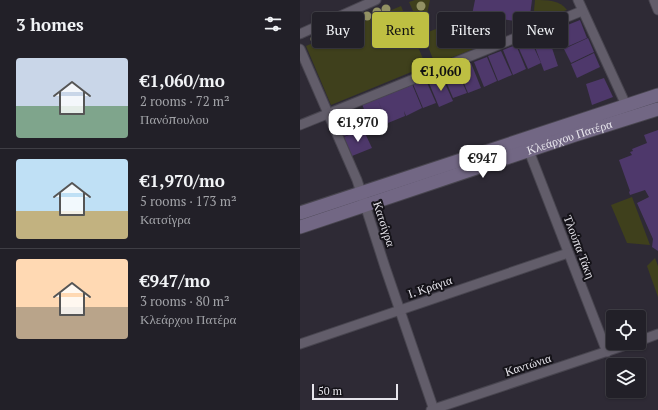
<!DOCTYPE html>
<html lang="en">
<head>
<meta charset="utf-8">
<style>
  :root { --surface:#222028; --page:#2a2830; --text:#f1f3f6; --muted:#a2a3a8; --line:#3f3e45; --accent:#bebf42 }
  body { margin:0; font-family:"PT Serif",serif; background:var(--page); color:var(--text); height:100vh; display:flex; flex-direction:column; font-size:15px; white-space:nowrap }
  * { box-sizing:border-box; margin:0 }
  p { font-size:13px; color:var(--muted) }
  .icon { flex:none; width:22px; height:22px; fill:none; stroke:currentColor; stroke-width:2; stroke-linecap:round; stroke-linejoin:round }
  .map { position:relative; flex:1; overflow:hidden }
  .side { display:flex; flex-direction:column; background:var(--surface); width:300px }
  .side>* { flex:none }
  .guide { position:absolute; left:12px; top:12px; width:286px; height:36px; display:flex; gap:8px }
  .fabs { position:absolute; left:306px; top:310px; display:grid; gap:8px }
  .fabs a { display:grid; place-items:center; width:40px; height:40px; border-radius:4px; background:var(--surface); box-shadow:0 1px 3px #0004,0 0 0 1px var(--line); font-size:20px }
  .scale { position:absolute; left:12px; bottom:10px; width:86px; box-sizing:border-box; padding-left:4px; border:2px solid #e7e5ec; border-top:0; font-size:11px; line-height:14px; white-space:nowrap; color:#e7e5ec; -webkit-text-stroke:3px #151319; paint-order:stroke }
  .price { position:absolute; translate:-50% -34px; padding:0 9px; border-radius:8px; background:#fff; color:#222; font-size:13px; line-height:26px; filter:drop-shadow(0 1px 2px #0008) }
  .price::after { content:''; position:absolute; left:50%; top:24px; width:12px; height:9px; margin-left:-6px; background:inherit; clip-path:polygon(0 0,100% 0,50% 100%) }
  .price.selected { background:var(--accent); color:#111 }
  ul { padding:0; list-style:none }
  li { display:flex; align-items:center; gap:12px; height:100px; padding:0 16px }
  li+li { border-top:1px solid var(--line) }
  li span { display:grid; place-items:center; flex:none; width:112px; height:80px; border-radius:4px; color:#555 }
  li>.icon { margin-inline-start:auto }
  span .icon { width:48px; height:48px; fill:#fffc; stroke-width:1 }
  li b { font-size:17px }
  h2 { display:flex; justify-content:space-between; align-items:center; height:48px; padding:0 16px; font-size:17px }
  .tag { padding:0 14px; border-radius:4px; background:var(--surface); box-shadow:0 1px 3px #0004,0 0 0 1px var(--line); font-size:14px; line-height:36px }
  .tag.selected { background:var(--accent); color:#111 }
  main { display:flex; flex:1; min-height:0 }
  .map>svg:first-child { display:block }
</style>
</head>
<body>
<main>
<section class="side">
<h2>3 homes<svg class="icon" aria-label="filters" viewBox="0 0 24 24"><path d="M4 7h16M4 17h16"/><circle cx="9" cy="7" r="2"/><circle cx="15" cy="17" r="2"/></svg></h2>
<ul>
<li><span style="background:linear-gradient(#c9d6e8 60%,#7fa58c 0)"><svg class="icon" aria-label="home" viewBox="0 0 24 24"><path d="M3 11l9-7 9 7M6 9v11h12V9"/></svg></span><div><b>€1,060/mo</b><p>2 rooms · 72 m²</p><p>Πανόπουλου</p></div></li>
<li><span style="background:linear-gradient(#bfe0f5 65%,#c2b280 0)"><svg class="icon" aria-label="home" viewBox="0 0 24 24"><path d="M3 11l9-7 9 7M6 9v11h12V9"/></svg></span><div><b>€1,970/mo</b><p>5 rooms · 173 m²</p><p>Κατσίγρα</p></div></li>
<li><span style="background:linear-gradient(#ffd9b3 60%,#b9a48a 0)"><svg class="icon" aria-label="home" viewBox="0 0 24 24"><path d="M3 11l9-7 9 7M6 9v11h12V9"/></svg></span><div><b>€947/mo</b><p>3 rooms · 80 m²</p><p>Κλεάρχου Πατέρα</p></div></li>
</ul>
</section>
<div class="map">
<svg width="358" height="410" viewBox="0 0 358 410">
  <rect width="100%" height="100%" fill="#2e2a35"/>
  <g fill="#3f401c">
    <polygon points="115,0 130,0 125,24 120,27 109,2"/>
    <path d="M235 0C247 0 260 0 267 10L233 22Z"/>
    <polygon points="101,6 126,66 31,105 6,46"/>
    <path d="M185 27 195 30 199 39 135 64 123 34 136 29 139 38C145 40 148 39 152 34Z"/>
    <polygon points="332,197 350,245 327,243 311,205"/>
    <polygon points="355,258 358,266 358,297 347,266"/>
  </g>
  <g fill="#4e386b">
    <polygon points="175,0 232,0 229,23 172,15"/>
    <polygon points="280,20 287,38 262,49 255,30"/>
    <polygon points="247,33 258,66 244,71 232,39"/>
    <polygon points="288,38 294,52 271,63 264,49"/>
    <polygon points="230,39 241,63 228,69 217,44"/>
    <polygon points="216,45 226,69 213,75 203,50"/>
    <polygon points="201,51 212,75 198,81 188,56"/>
    <polygon points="294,53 300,67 277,78 271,64"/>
    <polygon points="187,57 197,81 184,87 174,62"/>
    <polygon points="171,63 181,88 168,93 158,69"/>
    <polygon points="156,68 167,93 153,98 143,74"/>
    <polygon points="142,77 153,101 139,107 129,83"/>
    <polygon points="125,78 136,103 123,108 113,84"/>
    <polygon points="304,78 313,97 292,105 286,84"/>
    <polygon points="112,84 122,108 106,116 104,111 105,116 88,123 78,101 88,124 72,131 62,104"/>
    <polygon points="49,109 58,130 43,137 34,115"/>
    <polygon points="63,129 72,148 52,156 44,137"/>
    <polygon points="358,130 358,251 352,247 353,239 337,203 349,197 345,190 330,195 329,192 330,191 319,160 332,155 330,152 333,151 332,149 347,143 344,135"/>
  </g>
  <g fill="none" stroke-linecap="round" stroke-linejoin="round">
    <g stroke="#48454f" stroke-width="11">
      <g id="street">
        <polyline points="278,0 326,105"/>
        <polyline points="354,0 358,10"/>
        <polyline points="0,34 76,0"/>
        <polyline points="0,49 57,180 85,267 134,410"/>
        <polyline points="0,125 282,11"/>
        <polyline points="229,151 307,352"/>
        <polyline points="339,341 358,334"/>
        <polyline points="0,344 268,253"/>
        <polyline points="131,410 332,343"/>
      </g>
    </g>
    <g stroke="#48454f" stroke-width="15">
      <g id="secondary">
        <polyline points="0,213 358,95"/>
        <path id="s1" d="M0 227 275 135 358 109"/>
      </g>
    </g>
    <use href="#street" stroke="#625d6a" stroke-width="9"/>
    <use href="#secondary" stroke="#726784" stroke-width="13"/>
  </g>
  <g fill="#929163">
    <circle cx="121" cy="6" r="4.5"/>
    <circle cx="86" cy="9" r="4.5"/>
    <circle cx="77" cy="12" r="4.5"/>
    <circle cx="67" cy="16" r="4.5"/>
    <circle cx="239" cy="19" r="4.5"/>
    <circle cx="30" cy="32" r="4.5"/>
    <circle cx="164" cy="34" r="4.5"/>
    <circle cx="189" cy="37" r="4.5"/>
    <circle cx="15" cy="39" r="4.5"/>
  </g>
  <g text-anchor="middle" stroke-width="4" stroke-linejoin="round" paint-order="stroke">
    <g font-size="12" fill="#e7e5ec" stroke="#151319">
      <text dy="4" stroke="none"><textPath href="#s1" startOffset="284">Κλεάρχου Πατέρα</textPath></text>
      <text transform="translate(84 224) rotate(72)" y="4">Κατσίγρα</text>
      <text transform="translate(279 247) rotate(69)" y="4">Τλούπα Τάκη</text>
      <text transform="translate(130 287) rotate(-19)" y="4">Ι. Κράγια</text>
      <text transform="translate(228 365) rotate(-18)" y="4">Καντώνια</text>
    </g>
  </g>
</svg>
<div class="fabs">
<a><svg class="icon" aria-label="locate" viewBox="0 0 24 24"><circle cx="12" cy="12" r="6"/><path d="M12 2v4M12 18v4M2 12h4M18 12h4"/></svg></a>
<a><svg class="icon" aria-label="layers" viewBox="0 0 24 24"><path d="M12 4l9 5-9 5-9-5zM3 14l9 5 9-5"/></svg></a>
</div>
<div class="scale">50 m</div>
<b class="price selected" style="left:141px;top:92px">€1,060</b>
<b class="price" style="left:58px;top:143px">€1,970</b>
<b class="price" style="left:183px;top:179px">€947</b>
<div class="guide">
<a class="tag">Buy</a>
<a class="tag selected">Rent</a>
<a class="tag">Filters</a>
<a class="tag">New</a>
</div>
</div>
</main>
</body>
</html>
